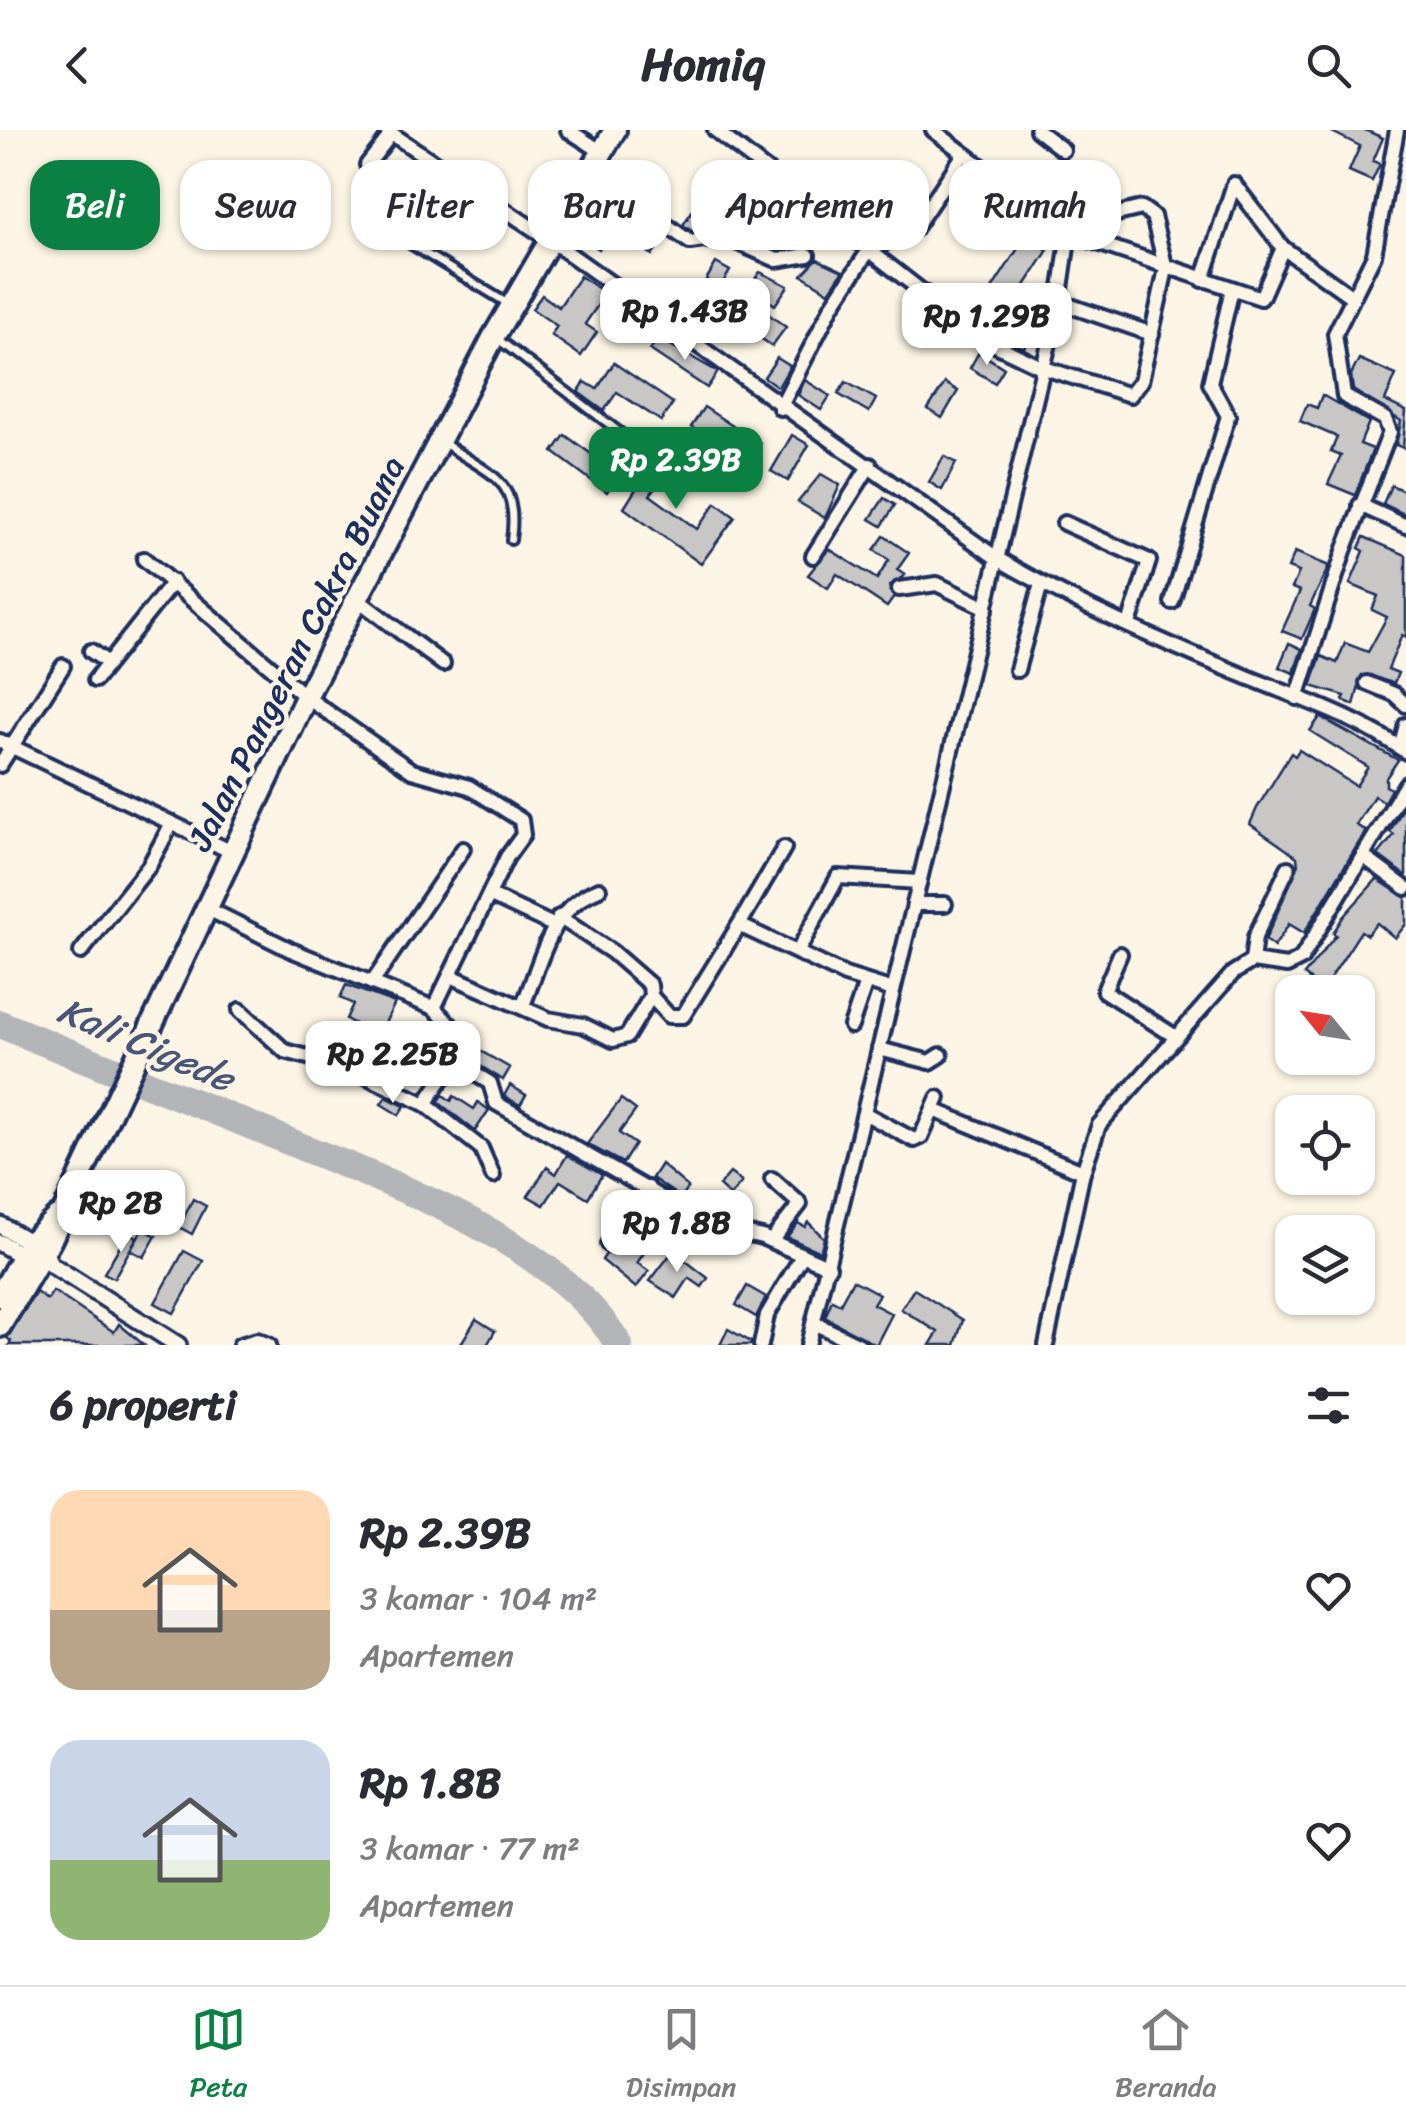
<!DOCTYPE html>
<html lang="id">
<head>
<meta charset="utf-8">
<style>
  :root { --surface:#fff; --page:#f2f2f3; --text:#2b2b33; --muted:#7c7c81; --line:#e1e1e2; --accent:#0b8043 }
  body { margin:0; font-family:Sriracha,sans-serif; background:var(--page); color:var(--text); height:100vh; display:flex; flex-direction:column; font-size:38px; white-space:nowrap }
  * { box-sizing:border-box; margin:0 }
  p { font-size:32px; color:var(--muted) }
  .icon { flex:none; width:55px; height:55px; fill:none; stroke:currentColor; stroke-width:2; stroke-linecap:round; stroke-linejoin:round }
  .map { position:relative; height:1215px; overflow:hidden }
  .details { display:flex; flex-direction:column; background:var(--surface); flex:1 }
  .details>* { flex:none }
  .hud { position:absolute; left:30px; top:30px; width:1348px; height:90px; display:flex; gap:20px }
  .needle { width:65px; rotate:300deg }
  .fabs { position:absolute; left:1275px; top:845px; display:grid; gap:20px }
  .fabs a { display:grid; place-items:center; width:100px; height:100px; border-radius:20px; background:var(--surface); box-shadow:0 2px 8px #0004; font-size:50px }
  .price { position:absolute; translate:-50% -85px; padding:0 22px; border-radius:20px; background:#fff; color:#222; font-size:32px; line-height:65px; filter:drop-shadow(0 2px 5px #0008) }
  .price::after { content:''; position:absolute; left:50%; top:60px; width:30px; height:22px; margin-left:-15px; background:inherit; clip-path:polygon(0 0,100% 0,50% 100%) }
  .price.current { background:var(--accent); color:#fff }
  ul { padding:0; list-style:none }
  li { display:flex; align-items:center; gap:30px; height:250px; padding:0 50px }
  li span { display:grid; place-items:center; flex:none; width:280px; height:200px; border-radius:30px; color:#555 }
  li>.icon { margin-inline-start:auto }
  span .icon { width:120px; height:120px; fill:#fffc; stroke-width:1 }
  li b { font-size:42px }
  h2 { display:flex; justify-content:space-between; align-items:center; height:120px; padding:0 50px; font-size:42px }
  .tag { padding:0 35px; border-radius:30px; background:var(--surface); box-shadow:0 2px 8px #0004; font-size:35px; line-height:90px }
  .tag.current { background:var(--accent); color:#fff }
  header { display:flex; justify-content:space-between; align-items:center; height:130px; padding:0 50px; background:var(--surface); font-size:45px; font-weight:700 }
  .dock { display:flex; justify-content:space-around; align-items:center; height:140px; border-top:2px solid var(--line); background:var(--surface); font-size:28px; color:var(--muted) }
  .dock a { display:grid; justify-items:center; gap:5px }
  .dock .current { color:var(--accent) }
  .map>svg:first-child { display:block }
</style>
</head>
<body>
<header><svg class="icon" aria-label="back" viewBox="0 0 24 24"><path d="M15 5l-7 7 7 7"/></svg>Homiq<svg class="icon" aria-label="search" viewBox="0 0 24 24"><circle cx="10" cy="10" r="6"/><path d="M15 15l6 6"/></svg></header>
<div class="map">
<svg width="1406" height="1215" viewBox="0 0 1406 1215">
  <rect width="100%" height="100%" fill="#fcf5e5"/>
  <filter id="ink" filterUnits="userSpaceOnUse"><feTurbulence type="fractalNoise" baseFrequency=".01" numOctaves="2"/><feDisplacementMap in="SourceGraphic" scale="20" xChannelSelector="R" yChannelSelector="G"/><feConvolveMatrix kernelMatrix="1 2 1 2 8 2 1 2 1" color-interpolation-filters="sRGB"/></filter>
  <g filter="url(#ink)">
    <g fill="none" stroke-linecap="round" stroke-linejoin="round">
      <path stroke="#b2b4b8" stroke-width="28" d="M0 894C100 936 202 974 302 1017 406 1060 559 1115 619 1215"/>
    </g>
    <g fill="#c8c7c6" stroke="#1b2f5e" stroke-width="2.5">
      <polygon points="1328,0 1365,0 1383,8 1373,31 1380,34 1372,51 1349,41 1360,16"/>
      <polygon points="607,66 665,106 652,125 614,95 599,119 582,108"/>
      <polygon points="698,72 718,86 710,98 703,94 693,102 683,95"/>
      <polygon points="1026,106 1048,120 1008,182 986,168"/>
      <polygon points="817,129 843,141 829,162 802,145"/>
      <polygon points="716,133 730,141 719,159 706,150"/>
      <polygon points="760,142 788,156 775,175 749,157"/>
      <polygon points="580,146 641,187 634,199 598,175 585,194 597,202 581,226 551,205 557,196 532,179 542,165 559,177"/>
      <polygon points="687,167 721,191 714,201 679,178"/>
      <polygon points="760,178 786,197 772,216 746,198"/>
      <polygon points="1006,196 1029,205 1024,218 1002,207"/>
      <polygon points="658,208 718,242 707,258 650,220"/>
      <polygon points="979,222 1004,238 995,253 970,238"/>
      <polygon points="777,228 790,236 778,257 764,247"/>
      <polygon points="1359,229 1396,245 1385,271 1406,281 1403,318 1396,315 1401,291 1353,260 1351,245"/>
      <polygon points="614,233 673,273 661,291 617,262 604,281 578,262 585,252 597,259"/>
      <polygon points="805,250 830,266 821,280 798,265"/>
      <polygon points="846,252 876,269 869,282 838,264"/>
      <polygon points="945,253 958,261 942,288 928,279"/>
      <polygon points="1322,265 1369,292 1360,314 1373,319 1355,365 1328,354 1341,326 1331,322 1337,307 1300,291 1307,274 1317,278"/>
      <polygon points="704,277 760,314 747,332 691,297"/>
      <polygon points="565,305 619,344 607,362 553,322"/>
      <polygon points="792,305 809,315 788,351 771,341"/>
      <polygon points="666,311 682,322 650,365 697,399 716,373 735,387 701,434 624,378"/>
      <polygon points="944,326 956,333 942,360 929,352"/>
      <polygon points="821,344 840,355 825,388 798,372"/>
      <polygon points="1391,355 1406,362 1406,385 1383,374"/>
      <polygon points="884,368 895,375 882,396 870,389"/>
      <polygon points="884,406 909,423 897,440 905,445 890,456 894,467 887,477 837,444 828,458 808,445 829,419 877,449 889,430 874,420"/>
      <polygon points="1364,407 1406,425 1406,507 1402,505 1388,539 1398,543 1394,553 1362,545 1354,575 1343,570 1345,566 1311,556 1321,526 1337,533 1345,513 1368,522 1387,487 1372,480 1378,466 1350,454 1364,421 1359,418"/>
      <polygon points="1295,422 1329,436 1310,476 1315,479 1302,509 1282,501 1300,461 1292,458 1299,442 1288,438"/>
      <polygon points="1289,513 1302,519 1294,543 1279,537"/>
      <polygon points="1320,587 1398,630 1386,648 1386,656 1391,659 1384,672 1374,666 1356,695 1366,701 1304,803 1289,794 1274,817 1265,810 1298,736 1297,727 1250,694 1257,678 1291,623 1295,626 1299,620 1356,656 1368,637 1310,601"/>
      <polygon points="1406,673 1406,746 1378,725 1394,705 1390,702"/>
      <polygon points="1377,749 1406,768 1406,794 1395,808 1377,793 1367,805 1361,801 1323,860 1304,845 1336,805 1333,803 1343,787"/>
      <polygon points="346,855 395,873 378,907 346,889 353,874 340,868"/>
      <polygon points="477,919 510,938 503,950 471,930"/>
      <polygon points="510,955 526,965 520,975 504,966"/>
      <polygon points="443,965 451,971 454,966 474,979 478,972 489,980 475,1001 438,972"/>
      <polygon points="386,967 405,976 399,985 381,974"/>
      <polygon points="621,969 636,980 619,1003 635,1014 623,1033 587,1014"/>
      <polygon points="567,1025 602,1045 588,1068 560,1051 544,1075 528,1066 547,1037 556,1044"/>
      <polygon points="661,1034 688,1057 681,1068 652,1048"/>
      <polygon points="730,1043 742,1052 730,1066 719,1056"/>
      <polygon points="193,1069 206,1076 192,1104 179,1097"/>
      <polygon points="654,1075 676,1087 665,1104 660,1100 637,1133 649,1141 636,1158 602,1130 606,1124 617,1123 630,1105 633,1107"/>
      <polygon points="808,1092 824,1108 820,1122 787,1107 798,1093 805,1097"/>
      <polygon points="143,1098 156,1106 144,1127 130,1120"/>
      <polygon points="128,1102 137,1107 114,1148 104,1143"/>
      <polygon points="184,1121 203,1131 174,1183 155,1173"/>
      <polygon points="673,1121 708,1148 702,1157 689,1148 676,1168 650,1151"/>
      <polygon points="853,1150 879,1164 873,1174 892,1184 876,1215 825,1187 832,1170 840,1174"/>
      <polygon points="747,1156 766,1167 756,1187 736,1175"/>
      <polygon points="914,1159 963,1190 955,1215 930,1215 938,1202 901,1179"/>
      <polygon points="53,1161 114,1202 119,1194 144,1215 9,1215 11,1211 7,1208 36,1162 47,1170"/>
      <polygon points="476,1189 495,1201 487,1215 460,1215"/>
      <polygon points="728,1199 751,1212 751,1215 720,1215"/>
    </g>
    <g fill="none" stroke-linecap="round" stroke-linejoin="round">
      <g stroke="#1b2f5e" stroke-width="14">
        <g id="service">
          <polyline points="361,84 510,175"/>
          <polyline points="499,210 639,317"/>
          <path d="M444 313C490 346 520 347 511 410"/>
        </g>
      </g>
      <g stroke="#1b2f5e" stroke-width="20">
        <g id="minor">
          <path d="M386 0 550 110 998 429C1075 474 1158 510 1240 544 1297 568 1356 586 1406 622"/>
          <polyline points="568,0 602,22"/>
          <polyline points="715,0 983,209 1041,237 1130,265 1141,251 1166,139 1153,86 1142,78 1071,95"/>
          <polyline points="933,0 1071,104 1261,168 1283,118"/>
          <polyline points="1037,0 1063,20"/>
          <polyline points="367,35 392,3"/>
          <polyline points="591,41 690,112 725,107 777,130 808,125"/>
          <polyline points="1203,150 1234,54 1283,118 1352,167"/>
          <polyline points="1059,172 1152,204"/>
          <polyline points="780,278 832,176 869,120 914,99 964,24"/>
          <polyline points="1360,375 1406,396"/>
          <polyline points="1064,393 1149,431 1129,494"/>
          <polyline points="813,426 870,335"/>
          <polyline points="144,429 306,567 412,641 469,657 521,690 523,705 507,727 434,878"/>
          <polyline points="899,459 937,454 986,478"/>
          <polyline points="357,469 443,534"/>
          <polyline points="1172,472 1228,286 1210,253 1232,159"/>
          <polyline points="91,521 108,533"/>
          <polyline points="1017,540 1041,454"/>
          <polyline points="95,550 173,452"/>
          <polyline points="1367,553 1394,564 1406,575"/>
          <polyline points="1297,568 1344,421 1390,302 1385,289 1344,266 1335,204 1374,125 1397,0"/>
          <polyline points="0,611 232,722"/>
          <polyline points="1400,618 1406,595"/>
          <polyline points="0,635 63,536"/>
          <polyline points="784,718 739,795 845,845 893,860"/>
          <polyline points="1364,727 1406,758"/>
          <polyline points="491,766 555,796"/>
          <polyline points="914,774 945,774"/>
          <polyline points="206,778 291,820 434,878 458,903 454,931 490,953 496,973 709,1095 762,1107 829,1137"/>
          <polyline points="798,821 838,747 919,752"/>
          <polyline points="81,822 149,736 172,693"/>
          <polyline points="1120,824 1104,861 1176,907"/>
          <polyline points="1252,831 1255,807 1288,738"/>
          <polyline points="451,846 548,889 583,895 613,910 627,906 651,866 650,855 612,822 559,787"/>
          <polyline points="372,853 463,719"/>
          <polyline points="651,866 669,886 683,886 739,795"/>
          <path d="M523 875C543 828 549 779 599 759"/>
          <polyline points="240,880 285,921 346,937 425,974 454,931"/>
          <polyline points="851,896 866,852"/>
          <polyline points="879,919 930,932 941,925"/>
          <polyline points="425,974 481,1018 493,1046"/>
          <polyline points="936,981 1083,1042"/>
          <polyline points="866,984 914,1010 921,1007 938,968"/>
          <polyline points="772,1049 800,1074 772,1110"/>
          <polyline points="608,1114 648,1058"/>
          <polyline points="814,1193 859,1215"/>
          <polyline points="240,1215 257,1210 269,1215"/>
          <polyline points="761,1215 767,1185 802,1126"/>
          <polyline points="808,1215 1059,172 1075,62"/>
          <polyline points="1046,1215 1083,1042 1099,995 1233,843 1252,831 1287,836 1301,829 1406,654"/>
        </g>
      </g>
      <g stroke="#1b2f5e" stroke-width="22">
        <g id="tertiary">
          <polyline points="0,1095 44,1121 50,1134 178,1215"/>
          <polyline points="0,1113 31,1131"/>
        </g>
      </g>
      <g stroke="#1b2f5e" stroke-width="28">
        <g id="primary">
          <polyline points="0,1166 30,1113 57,1087"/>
          <polyline points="0,1196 50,1111 306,567 494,206 615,0"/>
        </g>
      </g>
      <use href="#service" stroke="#fcf5e5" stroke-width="6"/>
      <use href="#minor" stroke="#fcf5e5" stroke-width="12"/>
      <use href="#tertiary" stroke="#fcf5e5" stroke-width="15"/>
      <use href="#primary" stroke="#fcf5e5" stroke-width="20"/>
    </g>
  </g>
  <g text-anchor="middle" stroke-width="9" stroke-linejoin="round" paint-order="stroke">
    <g font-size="35" fill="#1b2f5e" stroke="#fcf5e5">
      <text transform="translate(296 523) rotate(-63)" y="12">Jalan Pangeran Cakra Buana</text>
    </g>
    <g font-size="38" font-style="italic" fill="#485779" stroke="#fcf5e5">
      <text transform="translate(146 914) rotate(23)" y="13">Kali Cigede</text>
    </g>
  </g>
</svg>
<div class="fabs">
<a><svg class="needle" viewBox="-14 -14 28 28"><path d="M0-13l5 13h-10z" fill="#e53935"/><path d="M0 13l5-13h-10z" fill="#7c7c81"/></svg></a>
<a><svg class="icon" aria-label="locate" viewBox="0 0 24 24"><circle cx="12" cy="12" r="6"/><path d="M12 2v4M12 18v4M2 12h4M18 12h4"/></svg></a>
<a><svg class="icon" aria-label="layers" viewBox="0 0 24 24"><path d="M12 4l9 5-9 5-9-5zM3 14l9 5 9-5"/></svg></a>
</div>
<b class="price" style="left:685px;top:233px">Rp 1.43B</b>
<b class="price" style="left:987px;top:238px">Rp 1.29B</b>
<b class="price current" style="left:676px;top:382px">Rp 2.39B</b>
<b class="price" style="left:393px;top:976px">Rp 2.25B</b>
<b class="price" style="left:121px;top:1125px">Rp 2B</b>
<b class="price" style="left:677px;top:1145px">Rp 1.8B</b>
<div class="hud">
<a class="tag current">Beli</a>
<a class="tag">Sewa</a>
<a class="tag">Filter</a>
<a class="tag">Baru</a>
<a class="tag">Apartemen</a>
<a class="tag">Rumah</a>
</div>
</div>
<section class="details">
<h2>6 properti<svg class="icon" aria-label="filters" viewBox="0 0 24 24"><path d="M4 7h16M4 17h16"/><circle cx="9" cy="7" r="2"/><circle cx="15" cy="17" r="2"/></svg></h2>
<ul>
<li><span style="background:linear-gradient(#ffd9b3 60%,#b9a48a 0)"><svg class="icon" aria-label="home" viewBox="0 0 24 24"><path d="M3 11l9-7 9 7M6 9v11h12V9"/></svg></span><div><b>Rp 2.39B</b><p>3 kamar · 104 m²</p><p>Apartemen</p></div><svg class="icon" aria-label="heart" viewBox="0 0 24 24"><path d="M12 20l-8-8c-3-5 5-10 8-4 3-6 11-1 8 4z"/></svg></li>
<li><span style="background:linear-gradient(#c9d6e8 60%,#8fb573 0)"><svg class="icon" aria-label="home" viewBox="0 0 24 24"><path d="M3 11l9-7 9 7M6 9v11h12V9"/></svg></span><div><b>Rp 1.8B</b><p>3 kamar · 77 m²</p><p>Apartemen</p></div><svg class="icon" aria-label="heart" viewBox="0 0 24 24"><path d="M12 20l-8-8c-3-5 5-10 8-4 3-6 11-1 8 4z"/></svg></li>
</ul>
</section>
<nav class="dock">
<a class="current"><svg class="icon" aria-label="map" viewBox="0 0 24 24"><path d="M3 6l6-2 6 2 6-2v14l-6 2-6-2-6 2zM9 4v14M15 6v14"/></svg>Peta</a>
<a><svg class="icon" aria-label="saved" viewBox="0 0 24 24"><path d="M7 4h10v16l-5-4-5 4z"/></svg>Disimpan</a>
<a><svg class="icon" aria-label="home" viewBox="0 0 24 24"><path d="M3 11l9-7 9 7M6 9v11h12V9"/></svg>Beranda</a>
</nav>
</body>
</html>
